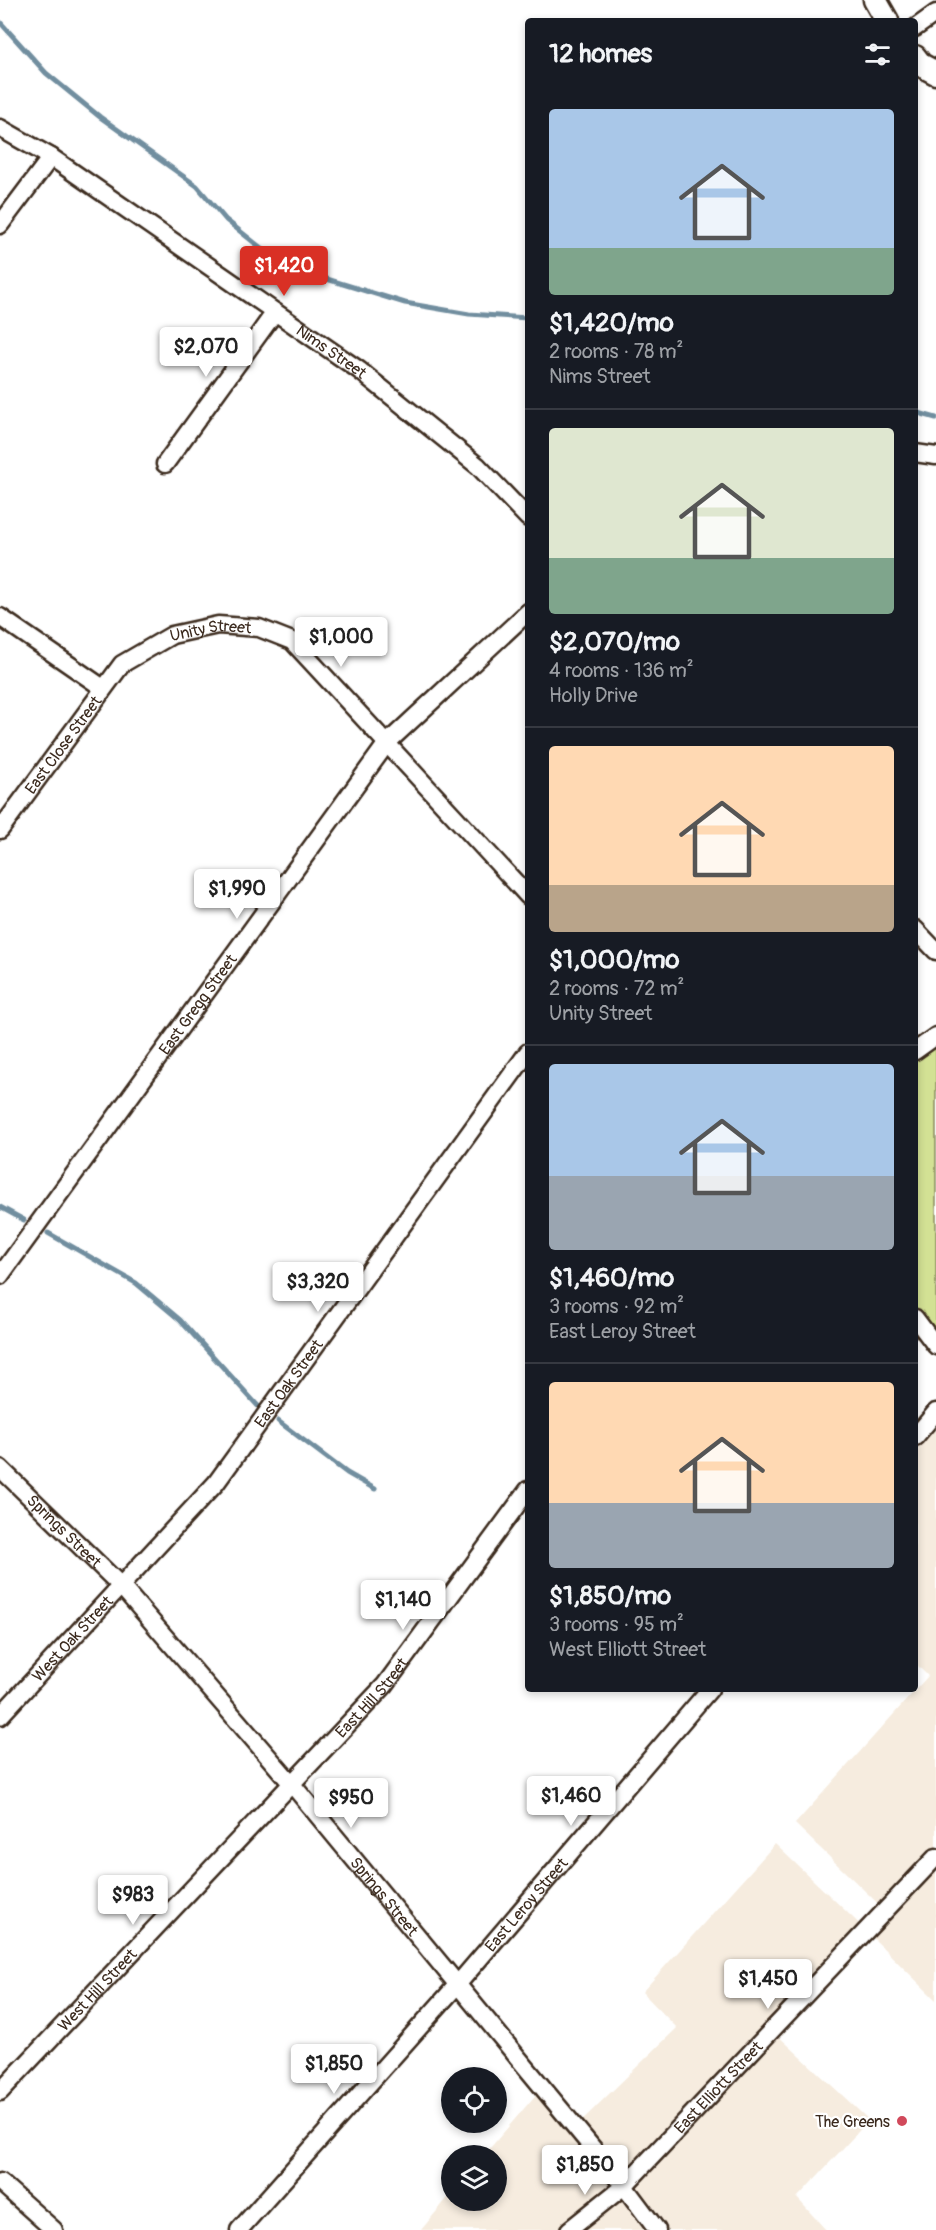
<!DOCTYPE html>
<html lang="en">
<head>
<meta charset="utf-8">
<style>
  :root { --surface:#171b24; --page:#20242c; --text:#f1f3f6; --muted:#9ea1a6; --line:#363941; --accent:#d93025 }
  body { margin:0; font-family:Pangolin,sans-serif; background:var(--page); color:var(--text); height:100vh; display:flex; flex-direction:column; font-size:22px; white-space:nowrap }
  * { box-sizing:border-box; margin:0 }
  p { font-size:20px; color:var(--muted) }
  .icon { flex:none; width:33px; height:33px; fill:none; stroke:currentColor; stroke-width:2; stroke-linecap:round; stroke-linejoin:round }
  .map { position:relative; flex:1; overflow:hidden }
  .details { position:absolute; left:525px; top:18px; width:393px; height:1674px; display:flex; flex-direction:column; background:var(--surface); border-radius:6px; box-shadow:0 3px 9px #0003 }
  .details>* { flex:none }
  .fabs { position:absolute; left:441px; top:2067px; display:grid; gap:12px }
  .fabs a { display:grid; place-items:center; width:66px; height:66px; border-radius:50%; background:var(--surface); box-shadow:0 3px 9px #0003; font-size:30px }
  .price { position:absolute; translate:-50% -51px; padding:0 14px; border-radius:6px; background:#fff; color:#222; font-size:20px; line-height:39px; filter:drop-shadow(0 2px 3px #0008) }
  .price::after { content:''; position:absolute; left:50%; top:36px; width:18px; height:14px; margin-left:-9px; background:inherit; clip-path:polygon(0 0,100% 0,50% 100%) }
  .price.active { background:var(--accent); color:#fff }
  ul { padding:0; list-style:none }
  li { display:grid; align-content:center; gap:12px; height:318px; padding:0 24px }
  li+li { border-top:2px solid var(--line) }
  li span { display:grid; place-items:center; height:186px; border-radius:6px; color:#555 }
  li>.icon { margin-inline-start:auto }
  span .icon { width:108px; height:108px; fill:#fffc; stroke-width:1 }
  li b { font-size:26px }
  h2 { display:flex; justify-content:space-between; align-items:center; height:72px; padding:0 24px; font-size:26px }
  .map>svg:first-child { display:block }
</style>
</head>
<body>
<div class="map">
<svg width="936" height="2230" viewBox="0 0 936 2230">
  <rect width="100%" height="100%" fill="#fff"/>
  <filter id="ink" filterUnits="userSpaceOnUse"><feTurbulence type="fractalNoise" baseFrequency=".0167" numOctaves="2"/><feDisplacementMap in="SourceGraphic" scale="12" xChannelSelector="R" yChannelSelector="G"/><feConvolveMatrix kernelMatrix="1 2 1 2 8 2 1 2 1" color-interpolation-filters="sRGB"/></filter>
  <g filter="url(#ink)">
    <g fill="#f6ecdf">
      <polygon points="936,1415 936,2000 873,1938 892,1917 795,1824 928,1676 915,1663 915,1441"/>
      <polygon points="775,1844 869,1933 774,2032 869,2120 797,2198 826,2230 421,2230 451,2194 452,2200 496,2200 496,2156 484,2155 540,2090 572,2130 677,2028 642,1992"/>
    </g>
    <polygon fill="#d3e194" stroke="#878659" stroke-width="1.5" points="936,1040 936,1341 915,1313 915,1054"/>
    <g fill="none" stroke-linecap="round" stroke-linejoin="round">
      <g stroke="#718e9f" stroke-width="5">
        <polyline points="0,22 46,73 100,117 197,186 226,220 270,255 304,272 405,303 469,314 528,318"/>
        <polyline points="915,412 936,418"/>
        <polyline points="0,1207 24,1220"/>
        <polyline points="48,1233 136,1283 180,1320 258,1406"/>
        <polyline points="278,1421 347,1473 375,1489"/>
      </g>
      <g stroke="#3b2a1e" stroke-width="21">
        <g id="street">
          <polyline points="915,28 936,13"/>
          <path id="s1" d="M0 128 51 157 359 370 478 466 528 518"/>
          <polyline points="0,225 51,157"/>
          <polyline points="915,453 936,456"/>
          <polyline points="165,464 275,312"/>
          <polyline points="0,617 103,688"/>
          <path id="s2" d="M0 830 122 664 172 635 218 625 259 628 292 641 528 896"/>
          <polyline points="915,929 936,951"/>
          <polyline points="915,1051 936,1036"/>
          <path id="s3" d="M0 1276 387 743 528 612"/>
          <polyline points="915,1318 936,1346"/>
          <polyline points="915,1437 936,1412"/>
          <path id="s4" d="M0 1468 121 1586 291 1783 624 2186 657 2230"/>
          <path id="s5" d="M0 1716 216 1483 528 1052"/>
          <path id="s6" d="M0 2092 385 1685 528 1490"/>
          <polyline points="0,2182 54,2230"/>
          <path id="s7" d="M239 2230 457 1985 710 1689"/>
          <path id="s8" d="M569 2230 624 2186 936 1857"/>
        </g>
      </g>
      <g stroke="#3b2a1e" stroke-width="27">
        <g id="secondary">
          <polyline points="875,0 887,21"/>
          <polyline points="915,57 921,65 936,73"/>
        </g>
      </g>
      <use href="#street" stroke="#fff" stroke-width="16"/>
      <use href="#secondary" stroke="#fff" stroke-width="22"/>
    </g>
  </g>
  <circle fill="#d1495b" stroke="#fff" stroke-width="2" cx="902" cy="2121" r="6"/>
  <g text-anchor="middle" stroke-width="4.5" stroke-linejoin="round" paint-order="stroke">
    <g font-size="16" fill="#3b2a1e" stroke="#fff">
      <text dy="6" stroke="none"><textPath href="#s1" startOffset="400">Nims Street</textPath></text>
      <text dy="6" stroke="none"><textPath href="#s2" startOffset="303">Unity Street</textPath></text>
      <text dy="6" stroke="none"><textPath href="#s2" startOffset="106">East Close Street</textPath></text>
      <text dy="6" stroke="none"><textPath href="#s3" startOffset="336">East Gregg Street</textPath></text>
      <text dy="6" stroke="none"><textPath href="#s5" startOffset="441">East Oak Street</textPath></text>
      <text dy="6" stroke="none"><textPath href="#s4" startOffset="90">Springs Street</textPath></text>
      <text dy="6" stroke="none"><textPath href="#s5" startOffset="106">West Oak Street</textPath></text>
      <text dy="6" stroke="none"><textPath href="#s6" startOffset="542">East Hill Street</textPath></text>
      <text dy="6" stroke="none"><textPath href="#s4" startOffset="576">Springs Street</textPath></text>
      <text dy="6" stroke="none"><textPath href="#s7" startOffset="434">East Leroy Street</textPath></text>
      <text dy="6" stroke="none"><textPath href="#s6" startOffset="141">West Hill Street</textPath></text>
      <text dy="6" stroke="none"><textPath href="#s8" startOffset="207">East Elliott Street</textPath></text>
    </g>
    <g font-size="16" fill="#3b2a1e" stroke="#fff" text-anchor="end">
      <text x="890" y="2127">The Greens</text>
    </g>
  </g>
</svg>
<div class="fabs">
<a><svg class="icon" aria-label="locate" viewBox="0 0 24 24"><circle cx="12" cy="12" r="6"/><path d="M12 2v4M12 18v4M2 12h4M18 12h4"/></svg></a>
<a><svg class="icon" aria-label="layers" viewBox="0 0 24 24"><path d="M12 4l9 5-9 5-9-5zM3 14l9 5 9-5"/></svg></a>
</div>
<b class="price active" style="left:284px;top:297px">$1,420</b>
<b class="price" style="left:206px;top:378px">$2,070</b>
<b class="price" style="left:341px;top:668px">$1,000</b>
<b class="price" style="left:237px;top:920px">$1,990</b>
<b class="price" style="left:318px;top:1313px">$3,320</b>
<b class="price" style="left:403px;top:1631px">$1,140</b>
<b class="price" style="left:571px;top:1827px">$1,460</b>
<b class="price" style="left:351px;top:1829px">$950</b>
<b class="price" style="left:133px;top:1926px">$983</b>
<b class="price" style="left:768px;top:2010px">$1,450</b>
<b class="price" style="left:334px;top:2095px">$1,850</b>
<b class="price" style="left:585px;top:2196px">$1,850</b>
<section class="details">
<h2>12 homes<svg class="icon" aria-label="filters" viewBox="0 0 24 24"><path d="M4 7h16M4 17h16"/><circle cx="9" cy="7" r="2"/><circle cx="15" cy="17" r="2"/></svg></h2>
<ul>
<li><span style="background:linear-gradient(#a9c7e8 75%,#7fa58c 0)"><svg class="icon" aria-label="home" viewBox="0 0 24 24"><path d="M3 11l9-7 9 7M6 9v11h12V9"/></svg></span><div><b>$1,420/mo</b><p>2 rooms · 78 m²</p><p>Nims Street</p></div></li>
<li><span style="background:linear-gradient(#dfe7d0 70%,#7fa58c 0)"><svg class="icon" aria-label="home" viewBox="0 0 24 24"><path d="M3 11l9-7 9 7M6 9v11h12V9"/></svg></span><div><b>$2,070/mo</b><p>4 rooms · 136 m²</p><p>Holly Drive</p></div></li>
<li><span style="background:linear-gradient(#ffd9b3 75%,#b9a48a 0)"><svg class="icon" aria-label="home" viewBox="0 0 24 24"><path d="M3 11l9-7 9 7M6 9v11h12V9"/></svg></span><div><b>$1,000/mo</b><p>2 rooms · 72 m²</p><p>Unity Street</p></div></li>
<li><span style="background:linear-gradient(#a9c7e8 60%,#9aa5b1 0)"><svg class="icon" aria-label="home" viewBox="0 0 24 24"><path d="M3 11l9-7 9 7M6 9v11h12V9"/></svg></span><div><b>$1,460/mo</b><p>3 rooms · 92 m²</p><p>East Leroy Street</p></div></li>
<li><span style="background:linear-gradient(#ffd9b3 65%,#9aa5b1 0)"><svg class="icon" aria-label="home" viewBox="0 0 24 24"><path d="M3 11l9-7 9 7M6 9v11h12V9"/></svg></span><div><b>$1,850/mo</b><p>3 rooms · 95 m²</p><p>West Elliott Street</p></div></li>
</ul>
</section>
</div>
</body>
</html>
